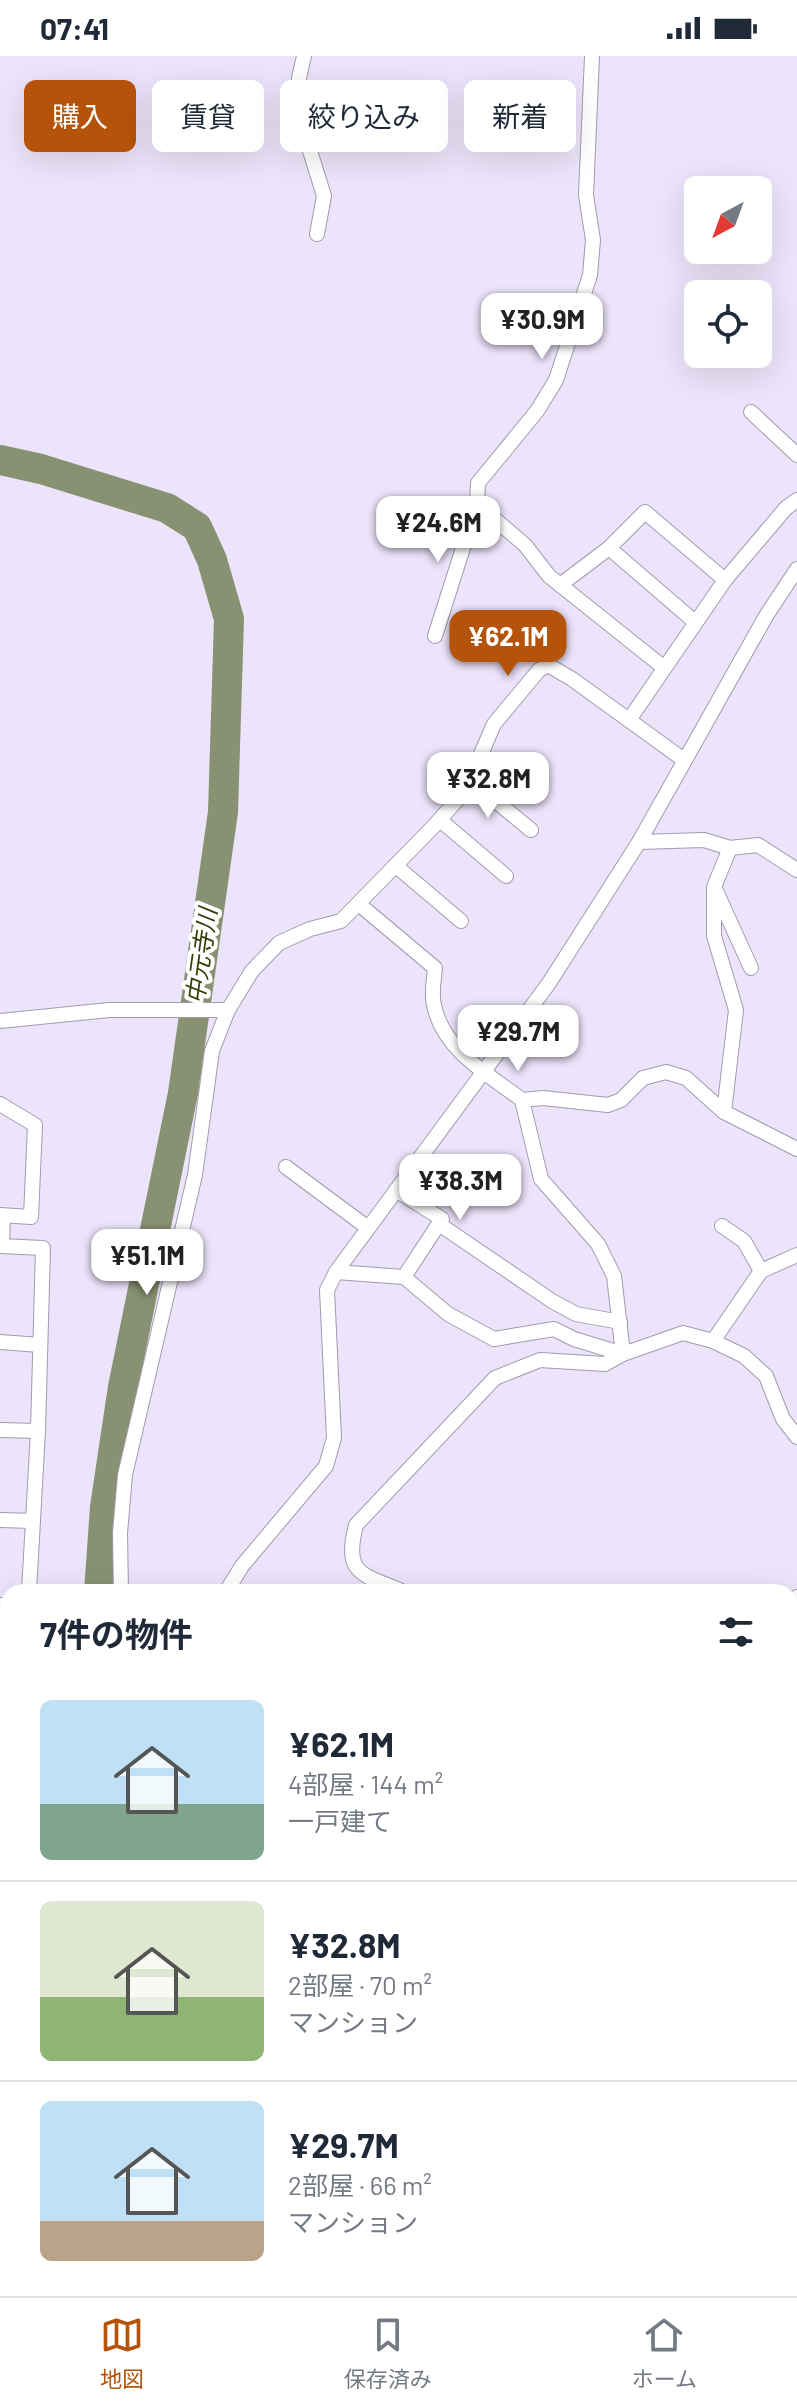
<!DOCTYPE html>
<html lang="ja">
<head>
<meta charset="utf-8">
<style>
  :root { --surface:#fff; --page:#f6f6f7; --text:#1f2937; --muted:#747a83; --line:#e0e1e3; --accent:#b45309 }
  body { margin:0; font-family:Barlow,"Noto Sans JP",sans-serif; background:var(--page); color:var(--text); height:100vh; display:flex; flex-direction:column; font-size:30px; white-space:nowrap }
  * { box-sizing:border-box; margin:0 }
  p { font-size:26px; color:var(--muted) }
  .icon { flex:none; width:44px; height:44px; fill:none; stroke:currentColor; stroke-width:2; stroke-linecap:round; stroke-linejoin:round }
  .map { position:relative; flex:1; overflow:hidden }
  .sheet { position:absolute; left:0px; top:1528px; width:798px; height:712px; display:flex; flex-direction:column; background:var(--surface); border-radius:24px 24px 0 0; box-shadow:0 8px 32px #0002 }
  .sheet>* { flex:none }
  .guide { position:absolute; left:24px; top:24px; width:750px; height:72px; display:flex; gap:16px }
  .needle { width:52px; rotate:221deg }
  .tools { position:absolute; left:684px; top:120px; display:grid; gap:16px }
  .tools a { display:grid; place-items:center; width:88px; height:88px; border-radius:12px; background:var(--surface); box-shadow:0 8px 32px #0002; font-size:40px }
  .price { position:absolute; translate:-50% -68px; padding:0 18px; border-radius:16px; background:#fff; color:#222; font-size:26px; line-height:52px; filter:drop-shadow(0 2px 4px #0008) }
  .price::after { content:''; position:absolute; left:50%; top:48px; width:24px; height:18px; margin-left:-12px; background:inherit; clip-path:polygon(0 0,100% 0,50% 100%) }
  .price.on { background:var(--accent); color:#fff }
  ul { padding:0; list-style:none }
  li { display:flex; align-items:center; gap:24px; height:200px; padding:0 40px }
  li+li { border-top:2px solid var(--line) }
  li span { display:grid; place-items:center; flex:none; width:224px; height:160px; border-radius:12px; color:#555 }
  li>.icon { margin-inline-start:auto }
  span .icon { width:96px; height:96px; fill:#fffc; stroke-width:1 }
  li b { font-size:34px }
  h2 { display:flex; justify-content:space-between; align-items:center; height:96px; padding:0 40px; font-size:34px }
  .chip { padding:0 28px; border-radius:12px; background:var(--surface); box-shadow:0 8px 32px #0002; font-size:28px; line-height:72px }
  .chip.on { background:var(--accent); color:#fff }
  .status { display:flex; justify-content:space-between; align-items:center; height:56px; padding:0 40px; background:var(--surface); direction:ltr }
  .status svg { height:22px; fill:currentColor }
  .tab-bar { display:flex; justify-content:space-around; align-items:center; height:112px; border-top:2px solid var(--line); background:var(--surface); font-size:22px; color:var(--muted) }
  .tab-bar a { display:grid; justify-items:center; gap:4px }
  .tab-bar .on { color:var(--accent) }
  .map>svg:first-child { display:block }
</style>
</head>
<body>
<div class="status"><b>07:41</b><svg viewBox="0 0 49 12"><path d="M0 12V9h3v3zM5 12V6h3v6zM10 12V3h3v9zM15 12V0h3v12zM26 1h20v11H26zM47 4h2v5h-2z"/></svg></div>
<div class="map">
<svg width="797" height="2240" viewBox="0 0 797 2240">
  <rect width="100%" height="100%" fill="#ece4fa"/>
  <g fill="none" stroke-linecap="round" stroke-linejoin="round">
    <g stroke="#889171" stroke-width="5">
      <polyline points="790,1807 797,1794"/>
      <polyline points="790,2033 797,2040"/>
    </g>
    <g stroke="#889171" stroke-width="30">
      <polyline points="0,404 41,413 167,452 197,471 212,504 229,563 223,756 183,1037 123,1331 105,1451 99,1536"/>
      <polyline points="249,2232 250,2240"/>
    </g>
    <g stroke="#a29baf" stroke-width="16">
      <g id="minor">
        <polyline points="304,0 299,22 302,69 324,140 317,178"/>
        <polyline points="751,356 797,399"/>
        <polyline points="477,448 525,489 549,520 663,611"/>
        <polyline points="609,492 645,456 725,524"/>
        <polyline points="560,529 609,492 695,566"/>
        <polyline points="435,580 477,448 478,427 537,355 556,324 590,219 593,184 586,139 592,0"/>
        <polyline points="629,664 725,524 786,452 797,444"/>
        <polyline points="470,724 531,774"/>
        <polyline points="440,764 506,820"/>
        <polyline points="639,786 704,784 730,792 758,789 797,814"/>
        <polyline points="730,792 714,831 714,880 736,954 724,1056 797,1093"/>
        <polyline points="396,810 461,865"/>
        <polyline points="716,835 751,912"/>
        <path d="M360 849 435 912C434 924 431 938 434 949 443 994 488 1018 522 1044L543 1042 608 1049 621 1044 643 1022 666 1016 686 1022 724 1056"/>
        <polyline points="0,965 109,954 228,954 252,915 279,887 310,873 341,865 434,770 465,735 494,668 539,614 548,609 572,623 684,704"/>
        <polyline points="0,1048 35,1069 31,1161 0,1159"/>
        <polyline points="286,1111 368,1172"/>
        <polyline points="396,1134 442,1163 404,1221"/>
        <polyline points="439,1168 552,1245 576,1258 620,1266"/>
        <polyline points="722,1170 744,1185 761,1215"/>
        <polyline points="0,1190 43,1192 38,1375 0,1374"/>
        <polyline points="2,1190 3,1160"/>
        <polyline points="336,1216 404,1221 448,1258 494,1283 554,1273 574,1283 623,1298 683,1277 713,1285 761,1215 797,1199"/>
        <polyline points="713,1285 744,1300 766,1320 783,1363 797,1381"/>
        <polyline points="0,1286 40,1289"/>
        <polyline points="0,1464 33,1465"/>
        <polyline points="29,1536 38,1375"/>
        <polyline points="121,1536 120,1477 125,1419 195,1119 212,995 228,954"/>
        <polyline points="226,1536 242,1510 326,1410 334,1382 327,1234 336,1216 549,927 639,786 766,560 797,513"/>
        <path d="M404 1536C363 1518 343 1520 356 1469L495 1322 540 1304 605 1308 623 1298 614 1220 598 1188 541 1123 522 1044"/>
        <polyline points="0,1549 8,1549"/>
        <polyline points="790,1550 797,1541"/>
        <polyline points="0,1602 8,1603"/>
        <polyline points="0,1649 8,1649"/>
        <polyline points="0,1694 8,1694"/>
        <polyline points="0,1832 8,1832"/>
        <polyline points="790,1948 797,1951"/>
        <polyline points="0,2098 8,2114"/>
        <polyline points="0,2182 8,2182"/>
        <polyline points="487,2232 493,2240"/>
        <polyline points="21,2240 21,2232"/>
        <polyline points="449,2240 451,2232"/>
      </g>
    </g>
    <g stroke="#a29baf" stroke-width="26">
      <g id="trunk">
        <polyline points="790,2221 797,2218"/>
        <polyline points="750,2240 767,2232"/>
      </g>
    </g>
    <use href="#minor" stroke="#fff" stroke-width="14"/>
    <use href="#trunk" stroke="#fff" stroke-width="24"/>
  </g>
  <g text-anchor="middle" stroke-width="8" stroke-linejoin="round" paint-order="stroke">
    <g font-size="24" font-style="italic" fill="#333d05" stroke="#fff">
      <text transform="translate(202 900) rotate(-82)" y="8">中元寺川</text>
    </g>
  </g>
</svg>
<div class="tools">
<a><svg class="needle" viewBox="-14 -14 28 28"><path d="M0-13l5 13h-10z" fill="#e53935"/><path d="M0 13l5-13h-10z" fill="#747a83"/></svg></a>
<a><svg class="icon" aria-label="locate" viewBox="0 0 24 24"><circle cx="12" cy="12" r="6"/><path d="M12 2v4M12 18v4M2 12h4M18 12h4"/></svg></a>
</div>
<b class="price" style="left:542px;top:305px">¥30.9M</b>
<b class="price" style="left:438px;top:508px">¥24.6M</b>
<b class="price on" style="left:508px;top:622px">¥62.1M</b>
<b class="price" style="left:488px;top:764px">¥32.8M</b>
<b class="price" style="left:518px;top:1017px">¥29.7M</b>
<b class="price" style="left:460px;top:1166px">¥38.3M</b>
<b class="price" style="left:147px;top:1241px">¥51.1M</b>
<div class="guide">
<a class="chip on">購入</a>
<a class="chip">賃貸</a>
<a class="chip">絞り込み</a>
<a class="chip">新着</a>
</div>
<section class="sheet">
<h2>7件の物件<svg class="icon" aria-label="filters" viewBox="0 0 24 24"><path d="M4 7h16M4 17h16"/><circle cx="9" cy="7" r="2"/><circle cx="15" cy="17" r="2"/></svg></h2>
<ul>
<li><span style="background:linear-gradient(#bfe0f5 65%,#7fa58c 0)"><svg class="icon" aria-label="home" viewBox="0 0 24 24"><path d="M3 11l9-7 9 7M6 9v11h12V9"/></svg></span><div><b>¥62.1M</b><p>4部屋 · 144 m²</p><p>一戸建て</p></div></li>
<li><span style="background:linear-gradient(#dfe7d0 60%,#8fb573 0)"><svg class="icon" aria-label="home" viewBox="0 0 24 24"><path d="M3 11l9-7 9 7M6 9v11h12V9"/></svg></span><div><b>¥32.8M</b><p>2部屋 · 70 m²</p><p>マンション</p></div></li>
<li><span style="background:linear-gradient(#bfe0f5 75%,#b9a48a 0)"><svg class="icon" aria-label="home" viewBox="0 0 24 24"><path d="M3 11l9-7 9 7M6 9v11h12V9"/></svg></span><div><b>¥29.7M</b><p>2部屋 · 66 m²</p><p>マンション</p></div></li>
</ul>
</section>
</div>
<nav class="tab-bar">
<a class="on"><svg class="icon" aria-label="map" viewBox="0 0 24 24"><path d="M3 6l6-2 6 2 6-2v14l-6 2-6-2-6 2zM9 4v14M15 6v14"/></svg>地図</a>
<a><svg class="icon" aria-label="saved" viewBox="0 0 24 24"><path d="M7 4h10v16l-5-4-5 4z"/></svg>保存済み</a>
<a><svg class="icon" aria-label="home" viewBox="0 0 24 24"><path d="M3 11l9-7 9 7M6 9v11h12V9"/></svg>ホーム</a>
</nav>
</body>
</html>
